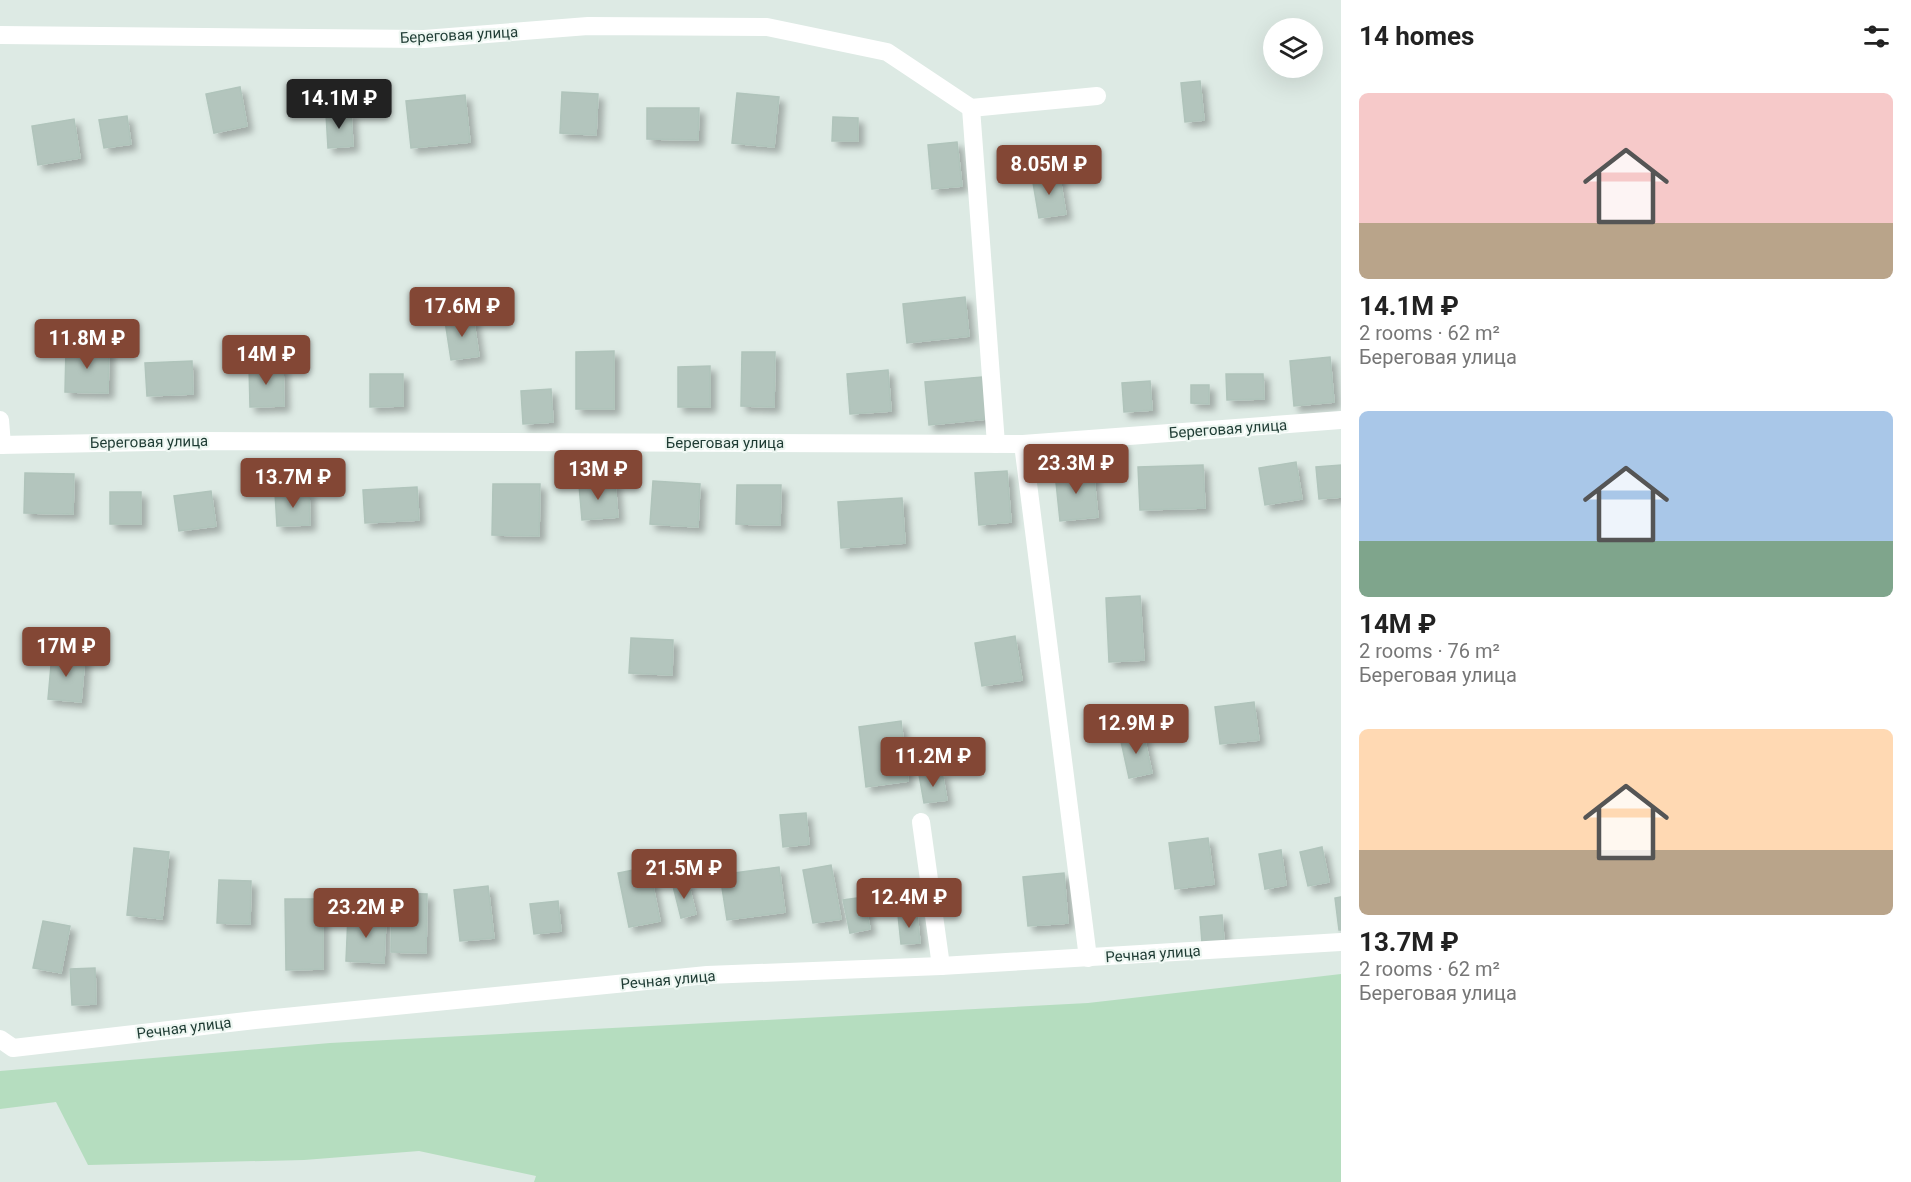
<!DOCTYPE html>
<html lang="en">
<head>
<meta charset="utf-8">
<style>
  :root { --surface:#fff; --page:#f6f6f6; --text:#222; --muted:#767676; --accent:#834735 }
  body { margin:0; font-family:Roboto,sans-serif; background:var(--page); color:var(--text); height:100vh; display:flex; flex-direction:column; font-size:22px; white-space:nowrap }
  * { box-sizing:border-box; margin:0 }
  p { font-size:20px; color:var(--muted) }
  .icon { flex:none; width:33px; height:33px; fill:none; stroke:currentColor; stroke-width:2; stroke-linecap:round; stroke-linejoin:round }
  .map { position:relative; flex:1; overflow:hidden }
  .drawer { display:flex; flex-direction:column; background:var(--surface); width:570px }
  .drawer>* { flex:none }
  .tools { position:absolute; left:1263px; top:18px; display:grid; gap:12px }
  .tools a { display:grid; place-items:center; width:60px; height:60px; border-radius:50%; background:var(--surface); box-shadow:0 6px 24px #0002; font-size:30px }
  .price { position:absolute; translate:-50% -51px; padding:0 14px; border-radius:6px; background:var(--accent); color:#fff; font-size:20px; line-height:39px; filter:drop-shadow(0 2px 3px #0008) }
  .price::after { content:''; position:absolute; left:50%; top:36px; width:18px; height:14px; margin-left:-9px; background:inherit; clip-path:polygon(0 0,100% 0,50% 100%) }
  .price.on { background:#222; color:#fff }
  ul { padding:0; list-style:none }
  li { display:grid; align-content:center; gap:12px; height:318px; padding:0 18px }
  li span { display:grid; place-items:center; height:186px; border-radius:9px; color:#555 }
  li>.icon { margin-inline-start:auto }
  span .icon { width:108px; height:108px; fill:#fffc; stroke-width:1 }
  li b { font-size:26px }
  h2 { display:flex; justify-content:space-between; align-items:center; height:72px; padding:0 18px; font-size:26px }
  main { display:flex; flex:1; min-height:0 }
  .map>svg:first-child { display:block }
</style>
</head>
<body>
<main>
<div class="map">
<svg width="1341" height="1182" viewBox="0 0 1341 1182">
  <defs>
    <filter id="shadow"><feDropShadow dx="5.5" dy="5.5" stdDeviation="3" flood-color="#0004"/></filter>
  </defs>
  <rect width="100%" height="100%" fill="#ddeae4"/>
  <polygon fill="#b5ddbf" points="1341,974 1341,1182 534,1182 536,1176 419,1151 304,1160 88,1165 56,1102 0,1109 0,1071 330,1043 1088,1003"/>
  <g fill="#b3c5bd" stroke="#b0c4bb" stroke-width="1.5" filter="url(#shadow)">
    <polygon points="1200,81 1204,120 1185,122 1181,83"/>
    <polygon points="240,87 247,126 214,133 206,94"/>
    <polygon points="562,92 598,94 596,135 560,133"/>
    <polygon points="737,93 779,97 774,147 732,143"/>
    <polygon points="465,95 470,142 411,148 406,101"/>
    <polygon points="647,108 699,108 698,140 647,139"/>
    <polygon points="351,113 353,146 328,148 326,114"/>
    <polygon points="127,116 131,144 104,148 99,120"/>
    <polygon points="833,117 858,118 858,141 832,141"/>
    <polygon points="74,119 80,158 38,165 32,126"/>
    <polygon points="957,142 962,186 932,189 928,145"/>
    <polygon points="1059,173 1066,214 1039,218 1032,177"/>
    <polygon points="965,297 969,336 907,343 903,304"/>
    <polygon points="473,316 479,356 451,360 445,321"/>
    <polygon points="66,347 109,348 108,393 65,392"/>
    <polygon points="614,351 614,409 576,409 576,352"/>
    <polygon points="742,352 775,352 774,407 741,406"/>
    <polygon points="1330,357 1334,402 1294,406 1290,361"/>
    <polygon points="192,361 193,394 147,396 145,363"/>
    <polygon points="283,365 284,406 250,407 249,366"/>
    <polygon points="710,366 710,407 678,407 678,367"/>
    <polygon points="888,370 891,411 850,414 847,374"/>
    <polygon points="370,374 403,374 403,406 370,407"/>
    <polygon points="1226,374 1263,374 1264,399 1227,400"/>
    <polygon points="982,377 986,419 929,425 925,382"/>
    <polygon points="1150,381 1152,410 1124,412 1122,383"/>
    <polygon points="1191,385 1209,385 1209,404 1191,403"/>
    <polygon points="551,389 553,422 523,424 521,391"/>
    <polygon points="1296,462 1302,499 1265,505 1259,468"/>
    <polygon points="1203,465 1205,508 1140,510 1138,467"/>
    <polygon points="1341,465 1341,497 1319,499 1316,467"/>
    <polygon points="1093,469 1098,517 1060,521 1055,473"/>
    <polygon points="1007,471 1011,522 979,525 975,473"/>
    <polygon points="25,473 74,474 73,514 24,513"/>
    <polygon points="653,481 700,484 698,527 650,524"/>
    <polygon points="615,482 618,517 582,520 579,485"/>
    <polygon points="493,484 540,484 539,536 492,535"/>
    <polygon points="737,485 781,485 780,525 736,524"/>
    <polygon points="417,487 419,520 365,523 363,490"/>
    <polygon points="211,491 216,526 179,531 174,496"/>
    <polygon points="309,491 310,525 277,526 275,493"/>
    <rect x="110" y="492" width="31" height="32"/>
    <polygon points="902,498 905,543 841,548 838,502"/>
    <polygon points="1140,596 1144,660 1109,662 1106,598"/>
    <polygon points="1015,636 1022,680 982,686 975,643"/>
    <polygon points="631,638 673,640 672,675 629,673"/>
    <polygon points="52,654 85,657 81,702 48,699"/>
    <polygon points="1254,702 1259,740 1220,744 1215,707"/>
    <polygon points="901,721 908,781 866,787 859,727"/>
    <polygon points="1143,732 1152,773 1129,778 1120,737"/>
    <polygon points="942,772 947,800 924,803 919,775"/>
    <polygon points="806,813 809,844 783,847 780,815"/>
    <polygon points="1208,838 1214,884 1175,889 1169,843"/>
    <polygon points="1322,847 1329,882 1308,886 1300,852"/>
    <polygon points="134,848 169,852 162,919 127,915"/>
    <polygon points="1281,850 1286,885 1265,889 1259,854"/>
    <polygon points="831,865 841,919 813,923 803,870"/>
    <polygon points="649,867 660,921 629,927 618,873"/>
    <polygon points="779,867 785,912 727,920 720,875"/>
    <polygon points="1064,873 1068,923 1028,926 1023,877"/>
    <polygon points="219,880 251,881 250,924 217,923"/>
    <polygon points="688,882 696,914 681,918 673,886"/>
    <polygon points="488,886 494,938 460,941 454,890"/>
    <polygon points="392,893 427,894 426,953 391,952"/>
    <polygon points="864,897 870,929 850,933 843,900"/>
    <polygon points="1341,897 1341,930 1339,930 1335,898"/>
    <polygon points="285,899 323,899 323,969 286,970"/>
    <polygon points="558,901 561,931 534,934 530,904"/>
    <polygon points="917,913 920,943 901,944 898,915"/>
    <polygon points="348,915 386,917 384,963 346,961"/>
    <polygon points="1222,915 1224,941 1202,943 1200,917"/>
    <polygon points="43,921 70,926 61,973 33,968"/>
    <polygon points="95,968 96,1004 72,1005 70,969"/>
  </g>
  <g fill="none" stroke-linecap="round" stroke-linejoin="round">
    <g stroke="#fff" stroke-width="18">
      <polyline points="0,35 424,39 588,26 767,27 887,52 971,108"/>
      <polyline points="971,108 996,444"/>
      <polyline points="971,108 1097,96"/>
      <polyline points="0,420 2,445"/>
      <polyline points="1023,444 1088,958"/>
      <polyline points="0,445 203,441 1023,444 1341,420"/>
      <polyline points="921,822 941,966"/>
      <polyline points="0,1039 13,1048 255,1020 707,975 941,966 1341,942"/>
    </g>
  </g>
  <g text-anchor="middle" stroke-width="4.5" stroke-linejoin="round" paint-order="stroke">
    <g font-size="15" fill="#1e3b33" stroke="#eef7f2">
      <text transform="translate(459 35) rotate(-3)" y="5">Береговая улица</text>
      <text transform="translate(1228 429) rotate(-4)" y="5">Береговая улица</text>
      <text transform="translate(149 442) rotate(-1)" y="5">Береговая улица</text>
      <text x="725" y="448">Береговая улица</text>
      <text transform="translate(1153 954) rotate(-4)" y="5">Речная улица</text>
      <text transform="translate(668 980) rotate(-5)" y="5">Речная улица</text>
      <text transform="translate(184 1028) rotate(-7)" y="5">Речная улица</text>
    </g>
  </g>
</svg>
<div class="tools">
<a><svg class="icon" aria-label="layers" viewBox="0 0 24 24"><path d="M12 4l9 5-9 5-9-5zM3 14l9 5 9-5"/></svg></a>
</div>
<b class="price on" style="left:339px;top:130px">14.1M ₽</b>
<b class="price" style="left:1049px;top:196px">8.05M ₽</b>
<b class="price" style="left:462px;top:338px">17.6M ₽</b>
<b class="price" style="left:87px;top:370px">11.8M ₽</b>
<b class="price" style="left:266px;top:386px">14M ₽</b>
<b class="price" style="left:1076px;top:495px">23.3M ₽</b>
<b class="price" style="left:598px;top:501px">13M ₽</b>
<b class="price" style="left:293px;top:509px">13.7M ₽</b>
<b class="price" style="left:66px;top:678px">17M ₽</b>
<b class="price" style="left:1136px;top:755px">12.9M ₽</b>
<b class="price" style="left:933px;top:788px">11.2M ₽</b>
<b class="price" style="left:684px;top:900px">21.5M ₽</b>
<b class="price" style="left:909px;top:929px">12.4M ₽</b>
<b class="price" style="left:366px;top:939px">23.2M ₽</b>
</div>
<section class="drawer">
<h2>14 homes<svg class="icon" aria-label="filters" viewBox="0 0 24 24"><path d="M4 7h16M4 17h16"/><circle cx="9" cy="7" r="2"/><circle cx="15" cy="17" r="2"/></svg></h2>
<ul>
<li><span style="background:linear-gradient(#f6c9c9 70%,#b9a48a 0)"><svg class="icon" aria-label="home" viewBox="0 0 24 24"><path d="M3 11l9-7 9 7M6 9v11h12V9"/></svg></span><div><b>14.1M ₽</b><p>2 rooms · 62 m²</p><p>Береговая улица</p></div></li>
<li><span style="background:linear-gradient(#a9c7e8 70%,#7fa58c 0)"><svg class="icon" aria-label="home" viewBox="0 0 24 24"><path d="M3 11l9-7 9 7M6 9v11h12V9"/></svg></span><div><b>14M ₽</b><p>2 rooms · 76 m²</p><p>Береговая улица</p></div></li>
<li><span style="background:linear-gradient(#ffd9b3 65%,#b9a48a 0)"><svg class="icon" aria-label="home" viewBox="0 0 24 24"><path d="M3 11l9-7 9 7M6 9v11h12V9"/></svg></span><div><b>13.7M ₽</b><p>2 rooms · 62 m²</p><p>Береговая улица</p></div></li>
</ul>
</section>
</main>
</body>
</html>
